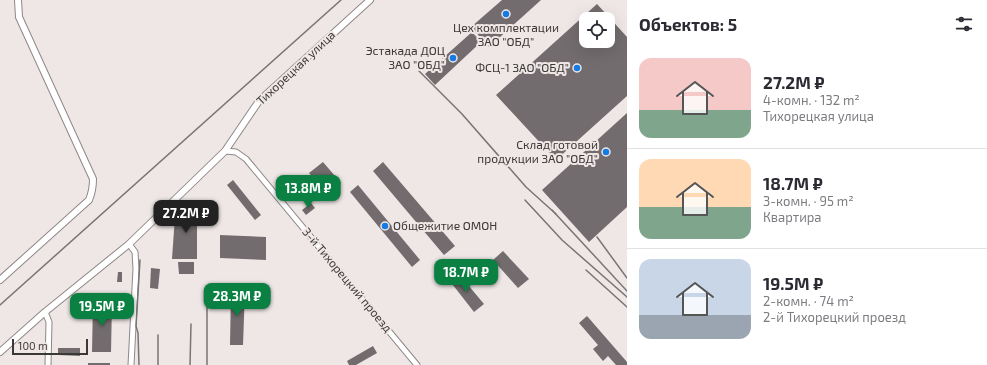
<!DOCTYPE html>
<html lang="ru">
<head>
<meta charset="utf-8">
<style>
  :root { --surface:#fff; --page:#f7f7f7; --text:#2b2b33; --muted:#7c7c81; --line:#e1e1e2; --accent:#0b8043 }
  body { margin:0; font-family:"Exo 2",sans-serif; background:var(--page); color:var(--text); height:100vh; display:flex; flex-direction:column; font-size:15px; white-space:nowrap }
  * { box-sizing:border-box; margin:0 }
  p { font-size:13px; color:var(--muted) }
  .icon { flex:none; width:22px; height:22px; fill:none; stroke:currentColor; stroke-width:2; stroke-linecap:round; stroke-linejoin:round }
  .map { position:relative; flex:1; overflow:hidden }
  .drawer { display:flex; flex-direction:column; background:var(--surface); width:360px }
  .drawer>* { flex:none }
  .controls { position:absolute; left:579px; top:12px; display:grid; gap:8px }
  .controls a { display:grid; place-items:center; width:36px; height:36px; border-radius:8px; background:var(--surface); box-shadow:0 4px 16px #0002; font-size:20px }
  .scale { position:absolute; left:12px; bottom:10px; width:76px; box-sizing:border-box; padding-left:4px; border:2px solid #3b3838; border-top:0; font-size:11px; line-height:14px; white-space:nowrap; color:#3b3838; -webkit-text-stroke:3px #eee7e6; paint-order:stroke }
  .price { position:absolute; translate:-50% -34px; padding:0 9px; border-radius:8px; background:var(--accent); color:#fff; font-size:13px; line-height:26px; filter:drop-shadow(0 1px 2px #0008) }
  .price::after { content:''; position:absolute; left:50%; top:24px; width:12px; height:9px; margin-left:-6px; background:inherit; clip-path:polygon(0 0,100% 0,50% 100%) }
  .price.on { background:#222; color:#fff }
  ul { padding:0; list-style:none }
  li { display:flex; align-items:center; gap:12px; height:100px; padding:0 12px }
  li+li { border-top:1px solid var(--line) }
  li span { display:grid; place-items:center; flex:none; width:112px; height:80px; border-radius:12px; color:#555 }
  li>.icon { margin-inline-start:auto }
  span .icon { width:48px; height:48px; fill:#fffc; stroke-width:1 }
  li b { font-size:17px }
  h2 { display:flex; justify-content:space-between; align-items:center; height:48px; padding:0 12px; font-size:17px }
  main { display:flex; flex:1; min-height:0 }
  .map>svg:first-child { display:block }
</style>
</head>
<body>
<main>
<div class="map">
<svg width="627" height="365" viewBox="0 0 627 365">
  <rect width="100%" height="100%" fill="#eee7e6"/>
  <g fill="#736c6e" fill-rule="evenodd">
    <polygon points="502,0 541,0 489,47 471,27"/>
    <path d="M597 4 627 37V96L556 160 496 95ZM586 19H608V41H586Z"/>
    <polygon points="472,32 481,42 435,85 425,74"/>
    <polygon points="627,113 627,207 589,242 542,190"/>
    <polygon points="323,162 341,183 331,191 322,179 318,183 309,173"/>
    <polygon points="383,162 455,246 444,255 373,171"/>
    <polygon points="233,180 261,215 255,220 227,185"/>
    <polygon points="358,185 420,260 412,267 350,192"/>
    <polygon points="197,200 197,259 172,259 175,216"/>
    <polygon points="311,203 315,208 306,215 302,210"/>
    <polygon points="220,235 266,237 266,260 220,258"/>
    <polygon points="503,251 529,279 518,288 493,260"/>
    <polygon points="178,262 194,262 194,274 179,274"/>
    <polygon points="151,268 160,269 158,289 150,288"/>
    <polygon points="118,272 122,272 122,282 117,282"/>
    <polygon points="458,273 484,304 474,312 449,280"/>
    <polygon points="231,290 245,290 243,345 230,345"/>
    <polygon points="93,301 112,302 111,352 92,352"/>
    <polygon points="587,316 627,362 627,365 616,365 608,356 603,361 593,349 598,345 579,323"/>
    <polygon points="373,346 377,353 356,365 349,365 347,361"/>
    <polygon points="58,348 80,348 80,356 58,355"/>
    <rect x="88" y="363" width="22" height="2"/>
  </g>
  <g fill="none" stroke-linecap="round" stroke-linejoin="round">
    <g stroke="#8e8786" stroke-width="7">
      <g id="minor">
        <polyline points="225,151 236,152 246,159 417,365"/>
        <polyline points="129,244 135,252 136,269 131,365"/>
        <polyline points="45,312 49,322 48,365"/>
      </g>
    </g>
    <g stroke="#8e8786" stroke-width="8">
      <g id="tertiary">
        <path d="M0 280 89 200C92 193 93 188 93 179L19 17 18 0"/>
        <polyline points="0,352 45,312 129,244 225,151 259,101 370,0"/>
      </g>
    </g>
    <use href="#minor" stroke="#fff" stroke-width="5"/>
    <use href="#tertiary" stroke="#fff" stroke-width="6"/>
    <g stroke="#797574" stroke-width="1.5">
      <polyline points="419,71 462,114 526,187 556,214"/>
      <polyline points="525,200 562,240 627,297"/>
      <polyline points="552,210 627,291"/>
      <polyline points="597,237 627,278"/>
      <polyline points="586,270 627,307"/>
      <polyline points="207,294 207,365"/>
      <polyline points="0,305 341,0"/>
      <polyline points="139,365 138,333 136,326 140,260"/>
      <polyline points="158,365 158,335"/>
      <polyline points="190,365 191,324"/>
    </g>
  </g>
  <g fill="#157be3" stroke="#eee7e6" stroke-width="1.5">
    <circle cx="506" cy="14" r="4"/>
    <circle cx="453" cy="58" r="4"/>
    <circle cx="577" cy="68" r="4"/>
    <circle cx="606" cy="152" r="4"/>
    <circle cx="385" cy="226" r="4"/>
  </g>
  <g text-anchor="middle" stroke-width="4" stroke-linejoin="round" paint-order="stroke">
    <g font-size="12" fill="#3b3838" stroke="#eee7e6" text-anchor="end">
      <text x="506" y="32" text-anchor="middle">Цех комплектации<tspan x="506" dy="14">ЗАО "ОБД"</tspan></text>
      <text x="445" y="55">Эстакада ДОЦ<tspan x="445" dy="14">ЗАО "ОБД"</tspan></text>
      <text x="569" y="72">ФСЦ-1 ЗАО "ОБД"</text>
      <text x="598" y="149">Склад готовой<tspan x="598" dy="14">продукции ЗАО "ОБД"</tspan></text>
      <text x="393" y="230" text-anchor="start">Общежитие ОМОН</text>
    </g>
    <g font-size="12" fill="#3b3838" stroke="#eee7e6">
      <text transform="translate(296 68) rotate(-43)" y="4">Тихорецкая улица</text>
      <text transform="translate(347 280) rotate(50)" y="4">3-й Тихорецкий проезд</text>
    </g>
  </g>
</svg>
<div class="controls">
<a><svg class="icon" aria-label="locate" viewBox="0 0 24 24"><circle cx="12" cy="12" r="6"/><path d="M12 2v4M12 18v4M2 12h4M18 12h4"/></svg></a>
</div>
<div class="scale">100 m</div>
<b class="price" style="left:308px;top:209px">13.8M ₽</b>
<b class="price on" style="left:186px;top:234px">27.2M ₽</b>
<b class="price" style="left:466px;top:293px">18.7M ₽</b>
<b class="price" style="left:237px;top:317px">28.3M ₽</b>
<b class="price" style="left:102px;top:327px">19.5M ₽</b>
</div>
<section class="drawer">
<h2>Объектов: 5<svg class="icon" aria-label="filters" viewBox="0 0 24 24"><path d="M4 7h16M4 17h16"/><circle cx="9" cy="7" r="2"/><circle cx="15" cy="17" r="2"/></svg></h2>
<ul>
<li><span style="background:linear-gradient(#f6c9c9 65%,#7fa58c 0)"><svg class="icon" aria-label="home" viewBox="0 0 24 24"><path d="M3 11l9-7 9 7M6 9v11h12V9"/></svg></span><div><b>27.2M ₽</b><p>4-комн. · 132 m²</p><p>Тихорецкая улица</p></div></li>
<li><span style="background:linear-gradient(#ffd9b3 60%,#7fa58c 0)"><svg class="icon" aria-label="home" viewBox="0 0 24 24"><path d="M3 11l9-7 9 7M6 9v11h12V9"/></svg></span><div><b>18.7M ₽</b><p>3-комн. · 95 m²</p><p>Квартира</p></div></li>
<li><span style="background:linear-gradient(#c9d6e8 70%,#9aa5b1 0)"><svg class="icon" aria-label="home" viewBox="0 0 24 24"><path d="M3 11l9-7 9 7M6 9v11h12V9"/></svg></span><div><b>19.5M ₽</b><p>2-комн. · 74 m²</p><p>2-й Тихорецкий проезд</p></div></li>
</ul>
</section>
</main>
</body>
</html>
